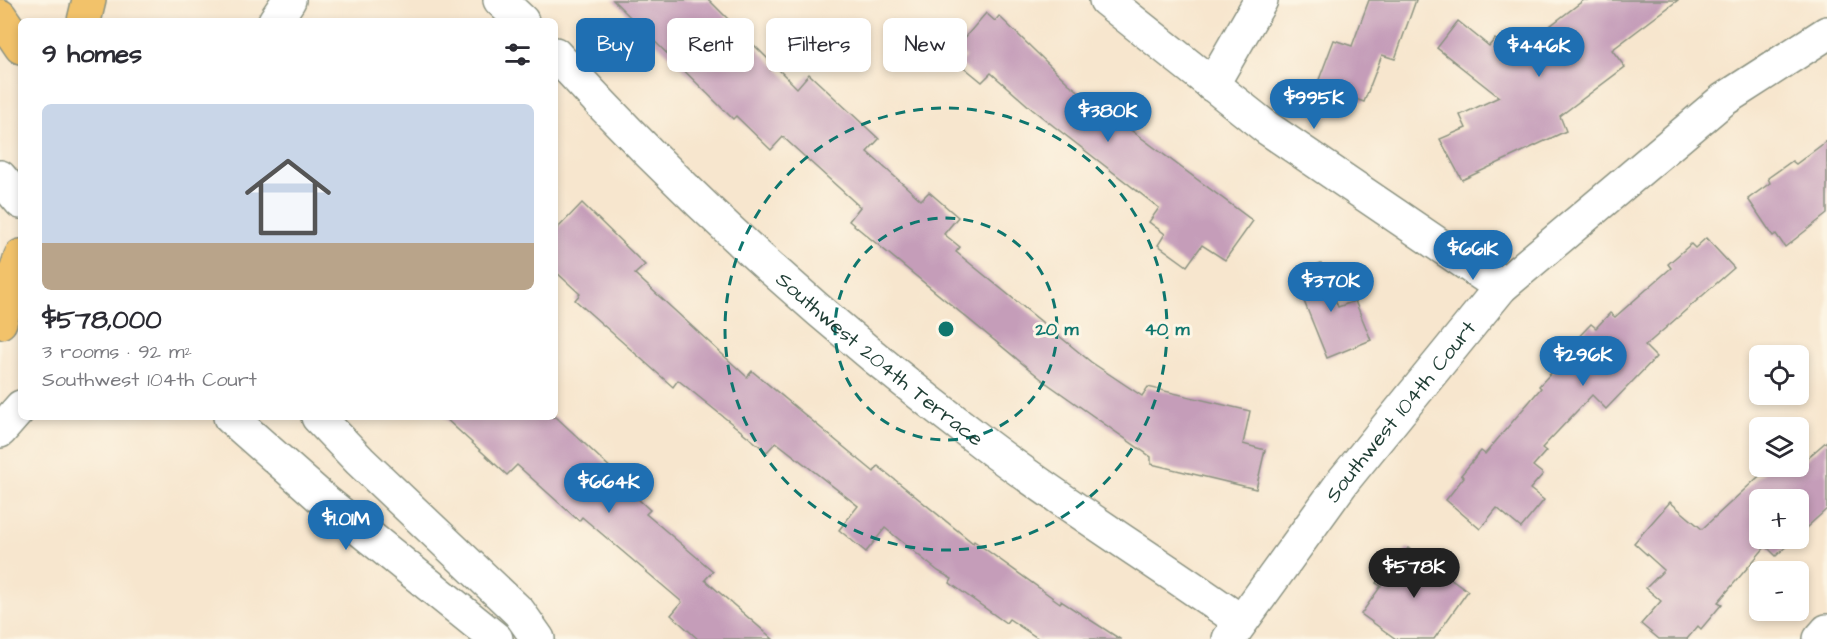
<!DOCTYPE html>
<html lang="en">
<head>
<meta charset="utf-8">
<style>
  :root { --surface:#fff; --page:#f7f7f7; --text:#2b2b33; --muted:#7c7c81; --line:#e1e1e2; --accent:#1f6fb2 }
  body { margin:0; font-family:"Architects Daughter",sans-serif; background:var(--page); color:var(--text); height:100vh; display:flex; flex-direction:column; font-size:22px; white-space:nowrap }
  * { box-sizing:border-box; margin:0 }
  p { font-size:20px; color:var(--muted) }
  .icon { flex:none; width:33px; height:33px; fill:none; stroke:currentColor; stroke-width:2; stroke-linecap:round; stroke-linejoin:round }
  .map { position:relative; flex:1; overflow:hidden }
  .panel { position:absolute; left:18px; top:18px; width:540px; height:402px; display:flex; flex-direction:column; background:var(--surface); border-radius:9px; box-shadow:0 3px 9px #0003 }
  .panel>* { flex:none }
  .banner { position:absolute; left:576px; top:18px; width:570px; height:54px; display:flex; gap:12px }
  .controls { position:absolute; left:1749px; top:345px; display:grid; gap:12px }
  .controls a { display:grid; place-items:center; width:60px; height:60px; border-radius:9px; background:var(--surface); box-shadow:0 3px 9px #0003; font-size:30px }
  .price { position:absolute; translate:-50% -51px; padding:0 14px; border-radius:21px; background:var(--accent); color:#fff; font-size:20px; line-height:39px; filter:drop-shadow(0 2px 3px #0008) }
  .price::after { content:''; position:absolute; left:50%; top:36px; width:18px; height:14px; margin-left:-9px; background:inherit; clip-path:polygon(0 0,100% 0,50% 100%) }
  .price.selected { background:#222; color:#fff }
  ul { padding:0; list-style:none }
  li { display:grid; align-content:center; gap:12px; height:318px; padding:0 24px }
  li+li { border-top:2px solid var(--line) }
  li span { display:grid; place-items:center; height:186px; border-radius:9px; color:#555 }
  li>.icon { margin-inline-start:auto }
  span .icon { width:108px; height:108px; fill:#fffc; stroke-width:1 }
  li b { font-size:26px }
  h2 { display:flex; justify-content:space-between; align-items:center; height:72px; padding:0 24px; font-size:26px }
  .pill { padding:0 21px; border-radius:9px; background:var(--surface); box-shadow:0 3px 9px #0003; font-size:21px; line-height:54px }
  .pill.selected { background:var(--accent); color:#fff }
  .map>svg:first-child { display:block }
</style>
</head>
<body>
<div class="map">
<svg width="1827" height="639" viewBox="0 0 1827 639">
  <rect width="100%" height="100%" fill="#fcf5e5"/>
  <filter id="ink" filterUnits="userSpaceOnUse"><feTurbulence type="fractalNoise" baseFrequency=".0167" numOctaves="2"/><feDisplacementMap in="SourceGraphic" scale="12" xChannelSelector="R" yChannelSelector="G"/><feConvolveMatrix kernelMatrix="1 2 1 2 8 2 1 2 1" color-interpolation-filters="sRGB"/></filter>
  <filter id="wash" filterUnits="userSpaceOnUse"><feTurbulence type="fractalNoise" baseFrequency=".008" numOctaves="4" result="noise"/><feDisplacementMap in="SourceGraphic" scale="24" xChannelSelector="R" yChannelSelector="G"/><feGaussianBlur stdDeviation="1.35" result="paint"/><feColorMatrix in="noise" values="0 0 0 0 0 0 0 0 0 0 0 0 0 0 0 0 0 1.4 0 .05"/><feComposite in="paint" operator="in"/></filter>
  <g filter="url(#wash)">
    <rect width="100%" height="100%" fill="#f7e6ce"/>
    <g id="blocks">
      <g fill="#c59db9">
        <polygon points="613,0 709,0 797,88 809,74 879,139 867,152 921,200 929,192 958,217 944,234 960,247 956,252 1091,362 1142,396 1148,387 1250,411 1243,444 1265,450 1256,489 1151,464 1151,457 1045,382 849,221 860,207 783,137 771,150 736,116 733,119"/>
        <polygon points="1369,0 1416,0 1395,59 1382,55 1364,102 1317,85 1334,40 1352,46"/>
        <polygon points="1584,0 1678,0 1612,50 1625,67 1560,116 1566,131 1462,180 1440,139 1466,128 1460,115 1499,97 1437,48 1458,21 1489,46 1495,39 1513,54"/>
        <polygon points="986,13 995,21 999,16 1069,84 1253,221 1225,260 1202,245 1187,266 1158,245 1165,234 1149,222 1159,208 1033,110 991,73 982,82 960,64 966,57 956,48"/>
        <polygon points="1827,141 1827,214 1785,247 1776,234 1773,236 1748,199 1770,183 1768,178 1792,161 1796,164"/>
        <polygon points="582,203 645,265 635,274 747,377 752,371 874,472 878,466 973,543 974,541 1060,603 1061,601 1120,639 1039,639 1009,619 1006,623 950,583 952,579 938,571 885,528 866,552 839,530 858,506 776,442 767,452 678,380 673,387 575,300 580,294 555,271 555,231"/>
        <polygon points="1706,238 1734,268 1645,346 1656,357 1606,409 1592,395 1542,448 1546,451 1533,466 1543,474 1530,489 1544,500 1521,528 1497,508 1480,529 1446,500 1464,477 1461,475 1481,451 1485,454 1541,388 1539,386 1570,353 1567,349 1591,324 1596,328 1610,313 1615,317 1671,268 1668,264 1691,244 1695,248"/>
        <polygon points="1321,263 1338,307 1355,301 1371,340 1327,358 1293,274"/>
        <polygon points="444,417 556,417 616,473 613,476 650,510 646,514 713,571 705,580 773,639 698,639 671,615 682,602 582,517 579,521 517,465 507,475"/>
        <polygon points="1827,441 1827,509 1798,535 1798,500 1760,500 1760,538 1795,538 1776,556 1766,546 1718,602 1722,604 1701,629 1698,626 1687,639 1659,639 1641,624 1661,601 1646,588 1664,570 1634,543 1670,502 1702,529 1770,466 1798,466 1798,459 1802,456 1805,460"/>
        <polygon points="1408,548 1468,591 1434,639 1396,639 1361,614 1381,586 1376,583 1394,557 1398,561"/>
      </g>
    </g>
  </g>
  <g filter="url(#ink)">
    <use href="#blocks" fill-opacity="0" stroke="#8b9281" stroke-width="1.5"/>
    <g fill="none" stroke-linecap="round" stroke-linejoin="round">
      <g stroke="#8b9281" stroke-width="36">
        <g id="minor">
          <polyline points="500,0 522,21"/>
          <polyline points="1106,0 1267,128 1501,287"/>
          <polyline points="275,21 289,0"/>
          <path id="s1" d="M555 54C686 198 832 329 987 446 1069 508 1157 562 1240 621"/>
          <polyline points="1212,85 1261,0"/>
          <path id="s2" d="M1229 639 1344 480 1501 287 1723 100 1827 33"/>
          <polyline points="1820,639 1827,631"/>
        </g>
      </g>
      <g stroke="#8b9281" stroke-width="36">
        <g id="tertiary">
          <polyline points="0,177 21,202"/>
          <polyline points="230,417 325,501 496,639"/>
          <polyline points="318,417 360,461 519,612 538,639"/>
          <polyline points="0,431 21,407"/>
        </g>
      </g>
      <g stroke="#8b9281" stroke-width="36">
        <g id="primary">
          <polyline points="0,16 21,47"/>
          <polyline points="84,21 89,0"/>
          <polyline points="0,322 21,256"/>
        </g>
      </g>
      <use href="#minor" stroke="#fff" stroke-width="33"/>
      <use href="#tertiary" stroke="#fff" stroke-width="33"/>
      <use href="#primary" stroke="#f2c26a" stroke-width="33"/>
    </g>
  </g>
  <g fill="none" stroke="#0f766e" stroke-width="3" stroke-dasharray="10 8">
    <circle cx="946" cy="329" r="111"/>
    <circle cx="946" cy="329" r="221"/>
  </g>
  <g text-anchor="middle" stroke-width="6" stroke-linejoin="round" paint-order="stroke">
    <g font-size="21" fill="#1f3d34" stroke="#fcf5e5">
      <text dy="7" stroke="none"><textPath href="#s1" startOffset="446">Southwest 204th Terrace</textPath></text>
      <text dy="7" stroke="none"><textPath href="#s2" startOffset="285">Southwest 104th Court</textPath></text>
    </g>
  </g>
  <circle cx="946" cy="329" r="9" fill="#0f766e" stroke="#fcf5e5" stroke-width="3"/>
  <g font-size="18" text-anchor="middle" font-weight="bold" fill="#0f766e" stroke="#fcf5e5" stroke-width="6" stroke-linejoin="round" paint-order="stroke">
    <text x="1057" y="335">20 m</text>
    <text x="1167" y="335">40 m</text>
  </g>
</svg>
<div class="controls">
<a><svg class="icon" aria-label="locate" viewBox="0 0 24 24"><circle cx="12" cy="12" r="6"/><path d="M12 2v4M12 18v4M2 12h4M18 12h4"/></svg></a>
<a><svg class="icon" aria-label="layers" viewBox="0 0 24 24"><path d="M12 4l9 5-9 5-9-5zM3 14l9 5 9-5"/></svg></a>
<a>+</a>
<a>−</a>
</div>
<b class="price" style="left:1539px;top:78px">$446K</b>
<b class="price" style="left:1314px;top:130px">$995K</b>
<b class="price" style="left:1108px;top:143px">$380K</b>
<b class="price" style="left:1473px;top:281px">$661K</b>
<b class="price" style="left:1331px;top:313px">$370K</b>
<b class="price" style="left:1583px;top:387px">$296K</b>
<b class="price" style="left:609px;top:514px">$664K</b>
<b class="price" style="left:346px;top:551px">$1.01M</b>
<b class="price selected" style="left:1414px;top:599px">$578K</b>
<div class="banner">
<a class="pill selected">Buy</a>
<a class="pill">Rent</a>
<a class="pill">Filters</a>
<a class="pill">New</a>
</div>
<section class="panel">
<h2>9 homes<svg class="icon" aria-label="filters" viewBox="0 0 24 24"><path d="M4 7h16M4 17h16"/><circle cx="9" cy="7" r="2"/><circle cx="15" cy="17" r="2"/></svg></h2>
<ul>
<li><span style="background:linear-gradient(#c9d6e8 75%,#b9a48a 0)"><svg class="icon" aria-label="home" viewBox="0 0 24 24"><path d="M3 11l9-7 9 7M6 9v11h12V9"/></svg></span><div><b>$578,000</b><p>3 rooms · 92 m²</p><p>Southwest 104th Court</p></div></li>
</ul>
</section>
</div>
</body>
</html>
